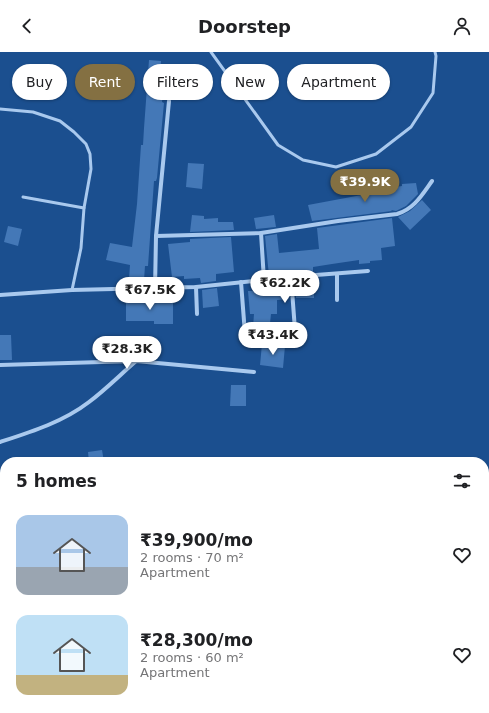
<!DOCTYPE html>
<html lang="en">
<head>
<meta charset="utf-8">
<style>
  :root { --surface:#fff; --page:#f2f2f2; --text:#202124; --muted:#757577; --accent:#847042 }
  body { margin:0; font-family:"DejaVu Sans",sans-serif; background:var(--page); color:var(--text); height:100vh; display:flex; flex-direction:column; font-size:15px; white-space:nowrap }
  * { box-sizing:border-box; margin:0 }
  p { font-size:13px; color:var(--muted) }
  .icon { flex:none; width:22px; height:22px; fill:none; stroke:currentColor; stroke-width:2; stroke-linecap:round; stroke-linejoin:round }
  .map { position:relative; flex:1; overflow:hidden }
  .side { position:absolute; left:0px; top:405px; width:489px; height:256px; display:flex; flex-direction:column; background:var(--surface); border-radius:16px 16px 0 0; box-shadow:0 1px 3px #0004 }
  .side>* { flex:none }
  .hud { position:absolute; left:12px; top:12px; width:465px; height:36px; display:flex; gap:8px }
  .price { position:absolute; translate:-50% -34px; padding:0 9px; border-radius:14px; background:#fff; color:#222; font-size:13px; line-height:26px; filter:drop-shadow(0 1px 2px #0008) }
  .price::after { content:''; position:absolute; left:50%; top:24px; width:12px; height:9px; margin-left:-6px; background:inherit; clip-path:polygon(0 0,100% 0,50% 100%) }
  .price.current { background:var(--accent); color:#fff }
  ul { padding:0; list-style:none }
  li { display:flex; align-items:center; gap:12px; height:100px; padding:0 16px }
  li span { display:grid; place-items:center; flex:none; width:112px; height:80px; border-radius:12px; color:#555 }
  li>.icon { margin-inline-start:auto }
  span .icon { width:48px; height:48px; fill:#fffc; stroke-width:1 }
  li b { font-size:17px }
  h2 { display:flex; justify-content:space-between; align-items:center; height:48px; padding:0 16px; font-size:17px }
  .tag { padding:0 14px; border-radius:18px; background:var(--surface); box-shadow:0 1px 3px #0004; font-size:14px; line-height:36px }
  .tag.current { background:var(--accent); color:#fff }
  header { display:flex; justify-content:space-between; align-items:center; height:52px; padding:0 16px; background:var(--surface); font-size:18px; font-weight:800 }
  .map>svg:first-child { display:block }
</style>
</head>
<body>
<header><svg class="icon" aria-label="back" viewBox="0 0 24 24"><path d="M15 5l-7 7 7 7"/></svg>Doorstep<svg class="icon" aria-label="person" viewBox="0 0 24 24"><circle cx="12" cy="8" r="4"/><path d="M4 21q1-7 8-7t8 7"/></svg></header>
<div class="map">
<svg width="489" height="661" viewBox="0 0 489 661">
  <rect width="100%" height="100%" fill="#1b4f8f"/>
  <g fill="#4478b7">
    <polygon points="149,8 161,9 159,38 163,38 162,50 164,51 157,126 156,129 154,129 148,214 145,214 144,228 129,227 130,213 106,208 110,191 132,195 137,152 141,93 143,93 144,76"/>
    <polygon points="188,111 204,112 202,137 186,135"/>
    <polygon points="416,131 418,142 406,154 396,159 391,158 392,159 312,169 308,153 383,139 382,137 402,134 402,132"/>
    <polygon points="422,148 431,158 410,178 398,165 410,159"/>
    <polygon points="192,163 204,164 204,167 218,166 218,170 233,170 234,178 190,180"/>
    <polygon points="274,163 276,175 256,177 254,166"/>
    <polygon points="392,166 395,194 381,196 382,208 370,209 370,211 359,212 359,208 332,212 313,215 313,220 269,224 265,184 277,182 279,201 319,197 317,176"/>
    <polygon points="8,174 22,177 18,194 4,190"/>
    <polygon points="231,185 234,220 216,222 216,229 201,231 200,226 184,227 184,224 172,225 168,192 190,190 190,187"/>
    <polygon points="314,227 314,246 296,246 295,228"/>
    <polygon points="288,229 289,247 277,248 277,262 271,262 268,290 252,288 254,262 250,262 248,239 267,239 267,238 270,238 269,231"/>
    <polygon points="217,236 219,254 203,256 202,238"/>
    <polygon points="173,247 173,272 154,272 154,269 126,269 126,248"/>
    <polygon points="0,283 11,283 12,308 0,308"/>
    <polygon points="262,292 285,294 283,316 260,313"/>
    <polygon points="231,333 246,333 246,354 230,354"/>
    <polygon points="102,398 104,410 89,410 88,400"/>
  </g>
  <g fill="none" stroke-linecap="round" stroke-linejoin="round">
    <g stroke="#a9c9ee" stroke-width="3">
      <polyline points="211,0 278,93 303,108 336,115 376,102 411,75 433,41 436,4 435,0"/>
      <polyline points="0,57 33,60 60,69 74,80 86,92 90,102 91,117 84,156 81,196 72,238"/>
      <polyline points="23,145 84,156"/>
    </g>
    <g stroke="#a9c9ee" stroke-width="4">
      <polyline points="261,181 264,228"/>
      <path d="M156 184 261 181 338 169 397 162C414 157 422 143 432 129"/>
      <polyline points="337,222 337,248"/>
      <polyline points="291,225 295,278"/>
      <polyline points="241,230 245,282"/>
      <polyline points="196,235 197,262"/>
      <polyline points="155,237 156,184 169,49"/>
      <polyline points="0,243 72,238 196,235 303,224 368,219"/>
      <polyline points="0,313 136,309 254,320"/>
      <path d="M0 390C31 380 63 370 89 350 105 338 120 323 135 310"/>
      <polyline points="0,461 5,466"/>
      <polyline points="0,652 5,653"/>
      <polyline points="66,656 67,661"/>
      <polyline points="184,656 185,661"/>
      <polyline points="271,656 272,661"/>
      <polyline points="134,661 159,656"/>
    </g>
  </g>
</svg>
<b class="price current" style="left:365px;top:151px">₹39.9K</b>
<b class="price" style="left:285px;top:252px">₹62.2K</b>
<b class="price" style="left:150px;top:259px">₹67.5K</b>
<b class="price" style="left:273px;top:304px">₹43.4K</b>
<b class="price" style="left:127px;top:318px">₹28.3K</b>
<div class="hud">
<a class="tag">Buy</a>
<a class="tag current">Rent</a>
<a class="tag">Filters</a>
<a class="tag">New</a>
<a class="tag">Apartment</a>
</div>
<section class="side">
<h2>5 homes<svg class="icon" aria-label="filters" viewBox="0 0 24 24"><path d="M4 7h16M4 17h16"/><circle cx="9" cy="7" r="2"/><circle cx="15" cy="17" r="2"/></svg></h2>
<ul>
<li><span style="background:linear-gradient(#a9c7e8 65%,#9aa5b1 0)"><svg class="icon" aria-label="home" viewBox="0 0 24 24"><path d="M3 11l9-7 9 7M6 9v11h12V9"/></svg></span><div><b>₹39,900/mo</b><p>2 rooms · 70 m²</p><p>Apartment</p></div><svg class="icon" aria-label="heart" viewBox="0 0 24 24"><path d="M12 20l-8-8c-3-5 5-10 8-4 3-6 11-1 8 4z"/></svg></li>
<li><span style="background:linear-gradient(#bfe0f5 75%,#c2b280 0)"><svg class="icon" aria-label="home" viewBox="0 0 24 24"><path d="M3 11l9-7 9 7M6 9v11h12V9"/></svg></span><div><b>₹28,300/mo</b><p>2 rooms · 60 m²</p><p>Apartment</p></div><svg class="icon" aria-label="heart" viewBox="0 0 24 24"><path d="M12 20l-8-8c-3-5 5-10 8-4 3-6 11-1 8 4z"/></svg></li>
</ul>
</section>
</div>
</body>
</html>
